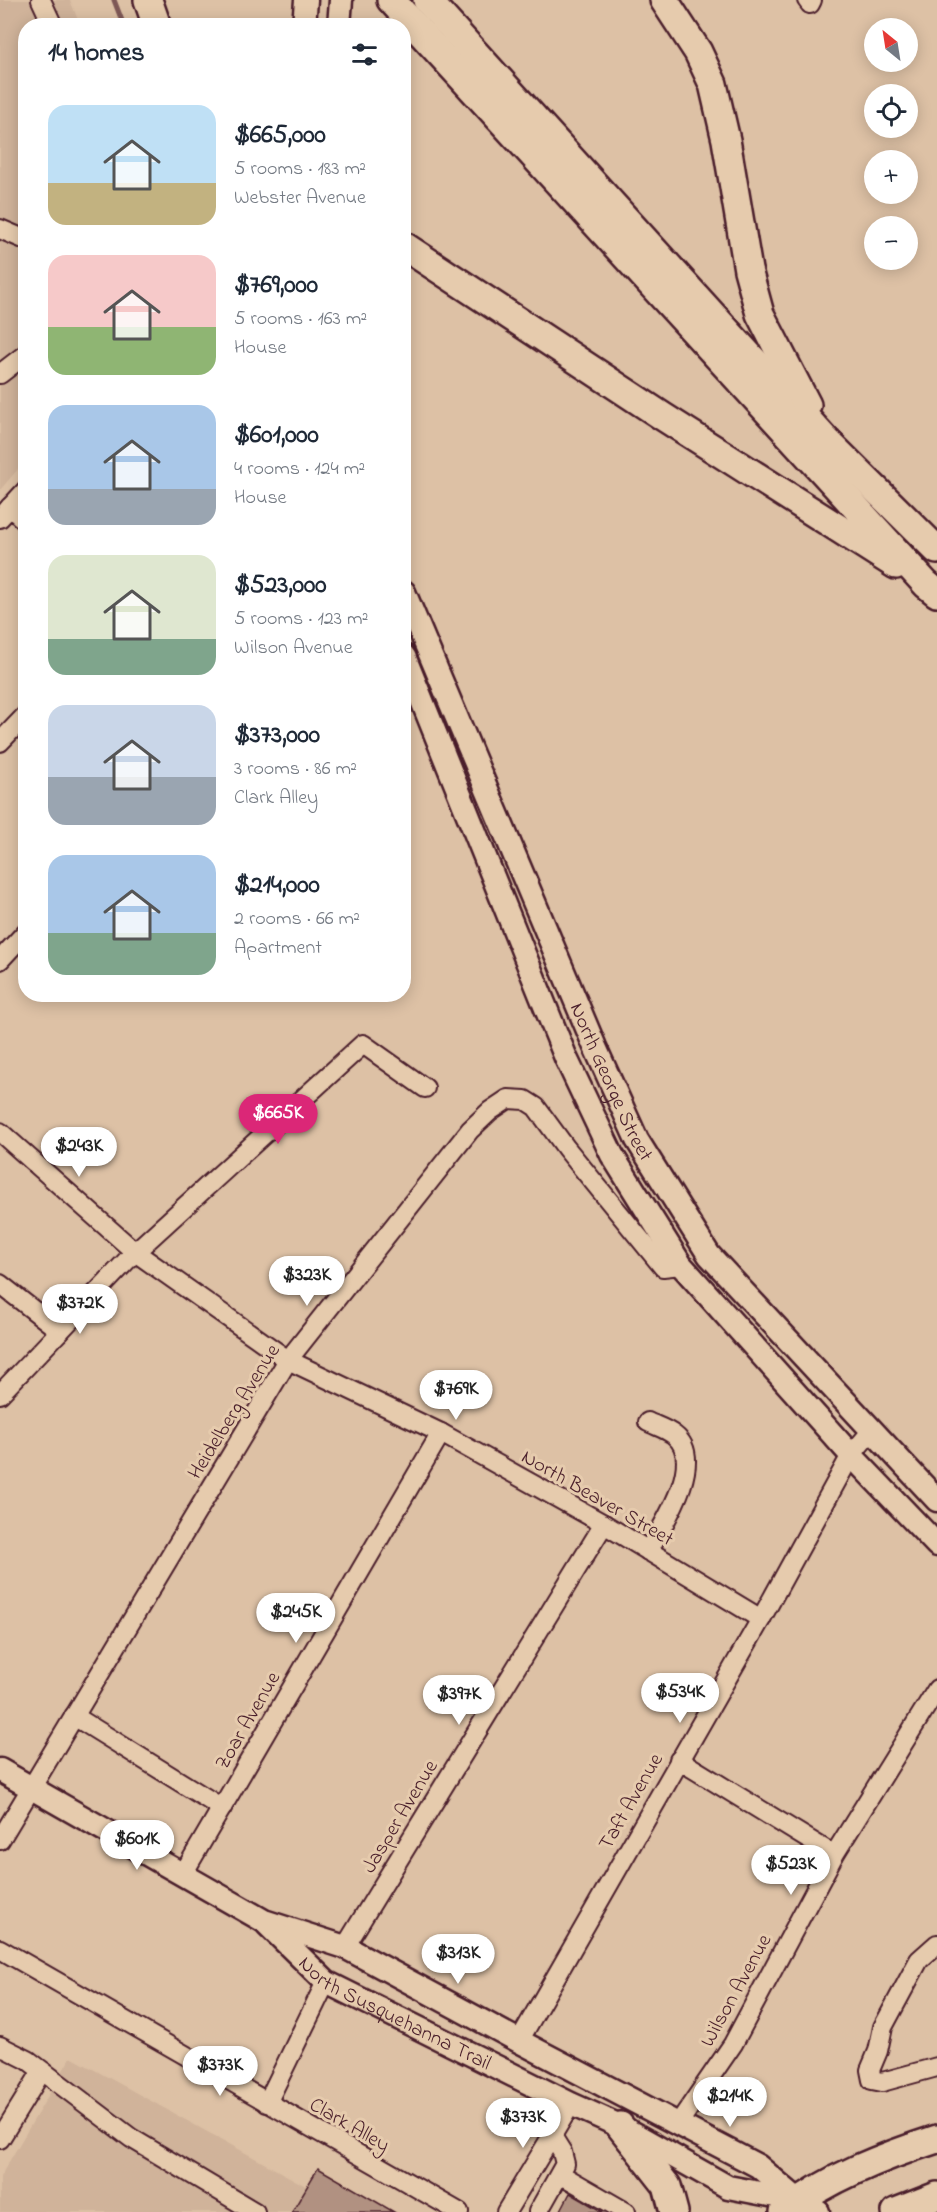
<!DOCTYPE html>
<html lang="en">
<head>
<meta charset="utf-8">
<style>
  :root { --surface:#fff; --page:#f6f6f7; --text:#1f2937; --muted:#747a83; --accent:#db2777 }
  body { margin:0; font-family:"Indie Flower",sans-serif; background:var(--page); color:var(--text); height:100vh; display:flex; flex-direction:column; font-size:22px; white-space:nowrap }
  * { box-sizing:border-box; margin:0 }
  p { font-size:20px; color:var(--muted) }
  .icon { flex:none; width:33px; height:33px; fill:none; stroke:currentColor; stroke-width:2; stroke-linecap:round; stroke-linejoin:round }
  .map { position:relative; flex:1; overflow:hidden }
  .side { position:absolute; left:18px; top:18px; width:393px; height:984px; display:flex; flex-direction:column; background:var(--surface); border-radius:24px; box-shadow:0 3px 15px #0003 }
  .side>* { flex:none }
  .needle { width:39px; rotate:330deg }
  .controls { position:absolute; left:864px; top:18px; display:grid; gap:12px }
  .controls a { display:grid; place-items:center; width:54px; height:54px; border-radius:50%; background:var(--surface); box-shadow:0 3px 15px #0003; font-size:30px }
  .price { position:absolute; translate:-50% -51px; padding:0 14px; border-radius:21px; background:#fff; color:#222; font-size:20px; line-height:39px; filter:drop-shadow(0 2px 3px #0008) }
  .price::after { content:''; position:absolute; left:50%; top:36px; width:18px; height:14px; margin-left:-9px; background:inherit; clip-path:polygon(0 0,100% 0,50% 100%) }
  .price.active { background:var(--accent); color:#fff }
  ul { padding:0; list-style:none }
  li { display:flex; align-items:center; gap:18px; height:150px; padding:0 30px }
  li span { display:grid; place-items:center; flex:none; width:168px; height:120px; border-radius:18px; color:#555 }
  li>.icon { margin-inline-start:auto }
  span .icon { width:72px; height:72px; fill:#fffc; stroke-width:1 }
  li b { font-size:26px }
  h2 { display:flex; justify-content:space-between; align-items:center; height:72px; padding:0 30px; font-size:26px }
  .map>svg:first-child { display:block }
</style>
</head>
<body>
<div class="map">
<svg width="937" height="2212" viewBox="0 0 937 2212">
  <rect width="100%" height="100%" fill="#ddc1a5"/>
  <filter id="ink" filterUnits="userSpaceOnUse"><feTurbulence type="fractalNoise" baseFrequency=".0167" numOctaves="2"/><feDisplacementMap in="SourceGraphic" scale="12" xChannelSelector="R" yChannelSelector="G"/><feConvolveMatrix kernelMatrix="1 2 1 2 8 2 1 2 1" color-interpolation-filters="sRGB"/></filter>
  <g filter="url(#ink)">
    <g fill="#d0b39a">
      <polygon points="0,0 70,0 80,25 26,26 25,461 0,490"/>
      <polygon points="71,2057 353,2212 0,2212 0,2177"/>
    </g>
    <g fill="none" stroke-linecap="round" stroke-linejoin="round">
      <polyline stroke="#7e5856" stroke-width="5" points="114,0 124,26"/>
    </g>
    <g fill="#b19181" stroke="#4a1f2b" stroke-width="1.5">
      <polygon points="318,2168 394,2212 292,2212"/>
      <polygon points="570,2193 603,2212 560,2212"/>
    </g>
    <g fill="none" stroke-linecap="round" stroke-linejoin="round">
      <g stroke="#4a1f2b" stroke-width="22">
        <g id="minor">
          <polyline points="41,0 53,26"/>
          <polyline points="807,0 810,4 812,0"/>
          <polyline points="0,229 26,240"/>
          <polyline points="0,374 26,354"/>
          <polyline points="10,507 26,522"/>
          <polyline points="0,518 26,490"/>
          <polyline points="0,742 26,715"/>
          <polyline points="0,960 26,932"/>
          <polyline points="0,1132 135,1252 288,1360 441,1433 604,1524 761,1619"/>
          <polyline points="0,1284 60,1331"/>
          <polyline points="0,1394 135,1252 363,1044 425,1088"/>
          <path d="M648 1551C663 1525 707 1460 674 1435 667 1429 656 1426 648 1422"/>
          <polyline points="74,1716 222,1808"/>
          <polyline points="679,1760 834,1855"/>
          <polyline points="0,1840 288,1360 470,1130 490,1111 508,1099 525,1100 536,1107 566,1148 663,1267 681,1265"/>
          <polyline points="183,1874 441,1433"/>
          <polyline points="937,1944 919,1960 883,2027 878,2051 870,2070 872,2080 882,2082 937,2067"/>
          <polyline points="345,1947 604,1524"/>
          <polyline points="0,1949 459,2212"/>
          <polyline points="519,2041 761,1619 851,1455 873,1429"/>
          <polyline points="0,2046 28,2060 131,2138 255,2212"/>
          <polyline points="267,2103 326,1982"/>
          <polyline points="678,2124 733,2044 834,1855 937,1689"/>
          <polyline points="0,2139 42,2071"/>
          <polyline points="560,2174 626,2212"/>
          <polyline points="506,2212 571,2104"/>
          <polyline points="538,2212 565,2164 562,2152 552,2136"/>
        </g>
      </g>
      <g stroke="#4a1f2b" stroke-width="27">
        <g id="major">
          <polyline points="304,26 306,0"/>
          <polyline points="339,26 341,0"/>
          <path id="s1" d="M404 592 595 1047 637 1140 709 1255 937 1500"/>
          <polyline points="404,656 566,1058 612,1155 681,1265 851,1455 937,1545"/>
          <polyline points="0,1770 264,1921 345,1947 519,2041 758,2166 799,2201 818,2212"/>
          <path id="s2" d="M267 1924 326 1982 571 2104 620 2126 728 2187 796 2200"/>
        </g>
      </g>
      <g stroke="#4a1f2b" stroke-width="32">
        <g id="highway">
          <polyline points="148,0 157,26"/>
          <polyline points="391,0 926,584 937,593"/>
          <polyline points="427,0 824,438 937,550"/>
          <polyline points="664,0 698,52 713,84 726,140 748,270 760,314 807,405"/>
          <polyline points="404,246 662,416 896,565"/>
          <polyline points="620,2126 667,2186 674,2212"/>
          <path d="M784 2212C828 2178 884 2156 937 2139"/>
          <polyline points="896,2212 937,2196"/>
        </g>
      </g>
      <use href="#minor" stroke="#e6cbad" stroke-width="18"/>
      <use href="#major" stroke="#e6cbad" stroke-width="22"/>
      <use href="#highway" stroke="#e6cbad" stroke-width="27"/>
    </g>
  </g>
  <g text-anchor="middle" stroke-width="6" stroke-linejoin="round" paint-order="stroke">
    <g font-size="21" fill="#4a1f2b" stroke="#e6cbad">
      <text dy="7" stroke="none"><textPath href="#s1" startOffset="532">North George Street</textPath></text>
      <text transform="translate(233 1411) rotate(-58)" y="7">Heidelberg Avenue</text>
      <text transform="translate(598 1497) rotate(30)" y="7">North Beaver Street</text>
      <text transform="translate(247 1720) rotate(-60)" y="7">Zoar Avenue</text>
      <text transform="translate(630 1801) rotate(-60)" y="7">Taft Avenue</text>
      <text transform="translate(399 1816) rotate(-59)" y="7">Jasper Avenue</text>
      <text transform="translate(735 1990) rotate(-61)" y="7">Wilson Avenue</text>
      <text dy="7" stroke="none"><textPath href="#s2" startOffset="158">North Susquehanna Trail</textPath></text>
      <text transform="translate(350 2124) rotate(30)" y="7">Clark Alley</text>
    </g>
  </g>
</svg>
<div class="controls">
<a><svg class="needle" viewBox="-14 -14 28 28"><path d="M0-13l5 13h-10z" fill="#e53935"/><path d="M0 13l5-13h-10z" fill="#747a83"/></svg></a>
<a><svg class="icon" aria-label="locate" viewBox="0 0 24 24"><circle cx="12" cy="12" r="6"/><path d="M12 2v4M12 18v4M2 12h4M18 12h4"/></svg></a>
<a>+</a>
<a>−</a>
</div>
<b class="price active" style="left:278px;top:1145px">$665K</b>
<b class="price" style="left:79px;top:1178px">$243K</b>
<b class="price" style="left:307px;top:1307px">$323K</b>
<b class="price" style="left:80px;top:1335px">$372K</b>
<b class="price" style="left:456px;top:1421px">$769K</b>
<b class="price" style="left:296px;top:1644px">$245K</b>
<b class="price" style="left:680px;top:1724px">$534K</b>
<b class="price" style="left:459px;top:1726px">$397K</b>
<b class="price" style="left:137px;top:1871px">$601K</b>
<b class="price" style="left:791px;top:1896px">$523K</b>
<b class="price" style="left:458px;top:1985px">$313K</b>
<b class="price" style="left:220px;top:2097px">$373K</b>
<b class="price" style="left:730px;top:2128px">$214K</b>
<b class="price" style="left:523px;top:2149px">$373K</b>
<section class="side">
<h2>14 homes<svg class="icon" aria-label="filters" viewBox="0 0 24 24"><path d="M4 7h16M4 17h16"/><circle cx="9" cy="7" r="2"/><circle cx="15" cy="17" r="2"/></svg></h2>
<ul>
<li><span style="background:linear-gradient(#bfe0f5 65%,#c2b280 0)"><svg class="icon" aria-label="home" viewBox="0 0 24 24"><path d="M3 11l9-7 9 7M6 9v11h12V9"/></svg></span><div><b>$665,000</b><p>5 rooms · 183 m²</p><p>Webster Avenue</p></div></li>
<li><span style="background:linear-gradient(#f6c9c9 60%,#8fb573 0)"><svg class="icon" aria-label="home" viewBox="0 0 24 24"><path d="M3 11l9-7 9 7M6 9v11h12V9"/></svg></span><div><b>$769,000</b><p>5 rooms · 163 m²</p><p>House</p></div></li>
<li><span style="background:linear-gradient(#a9c7e8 70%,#9aa5b1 0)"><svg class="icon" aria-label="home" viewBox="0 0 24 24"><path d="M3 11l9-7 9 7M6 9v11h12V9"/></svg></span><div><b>$601,000</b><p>4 rooms · 124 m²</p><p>House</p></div></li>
<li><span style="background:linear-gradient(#dfe7d0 70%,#7fa58c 0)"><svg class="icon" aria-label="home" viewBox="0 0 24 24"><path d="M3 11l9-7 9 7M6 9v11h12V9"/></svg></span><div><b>$523,000</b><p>5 rooms · 123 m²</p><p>Wilson Avenue</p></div></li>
<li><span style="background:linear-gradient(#c9d6e8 60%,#9aa5b1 0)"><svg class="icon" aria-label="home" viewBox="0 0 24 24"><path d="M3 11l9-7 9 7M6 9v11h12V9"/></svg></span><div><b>$373,000</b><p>3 rooms · 86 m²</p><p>Clark Alley</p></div></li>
<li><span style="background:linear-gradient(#a9c7e8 65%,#7fa58c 0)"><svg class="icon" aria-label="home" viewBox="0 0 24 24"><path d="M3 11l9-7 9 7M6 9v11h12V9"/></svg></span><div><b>$214,000</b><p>2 rooms · 66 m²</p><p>Apartment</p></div></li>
</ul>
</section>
</div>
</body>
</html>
